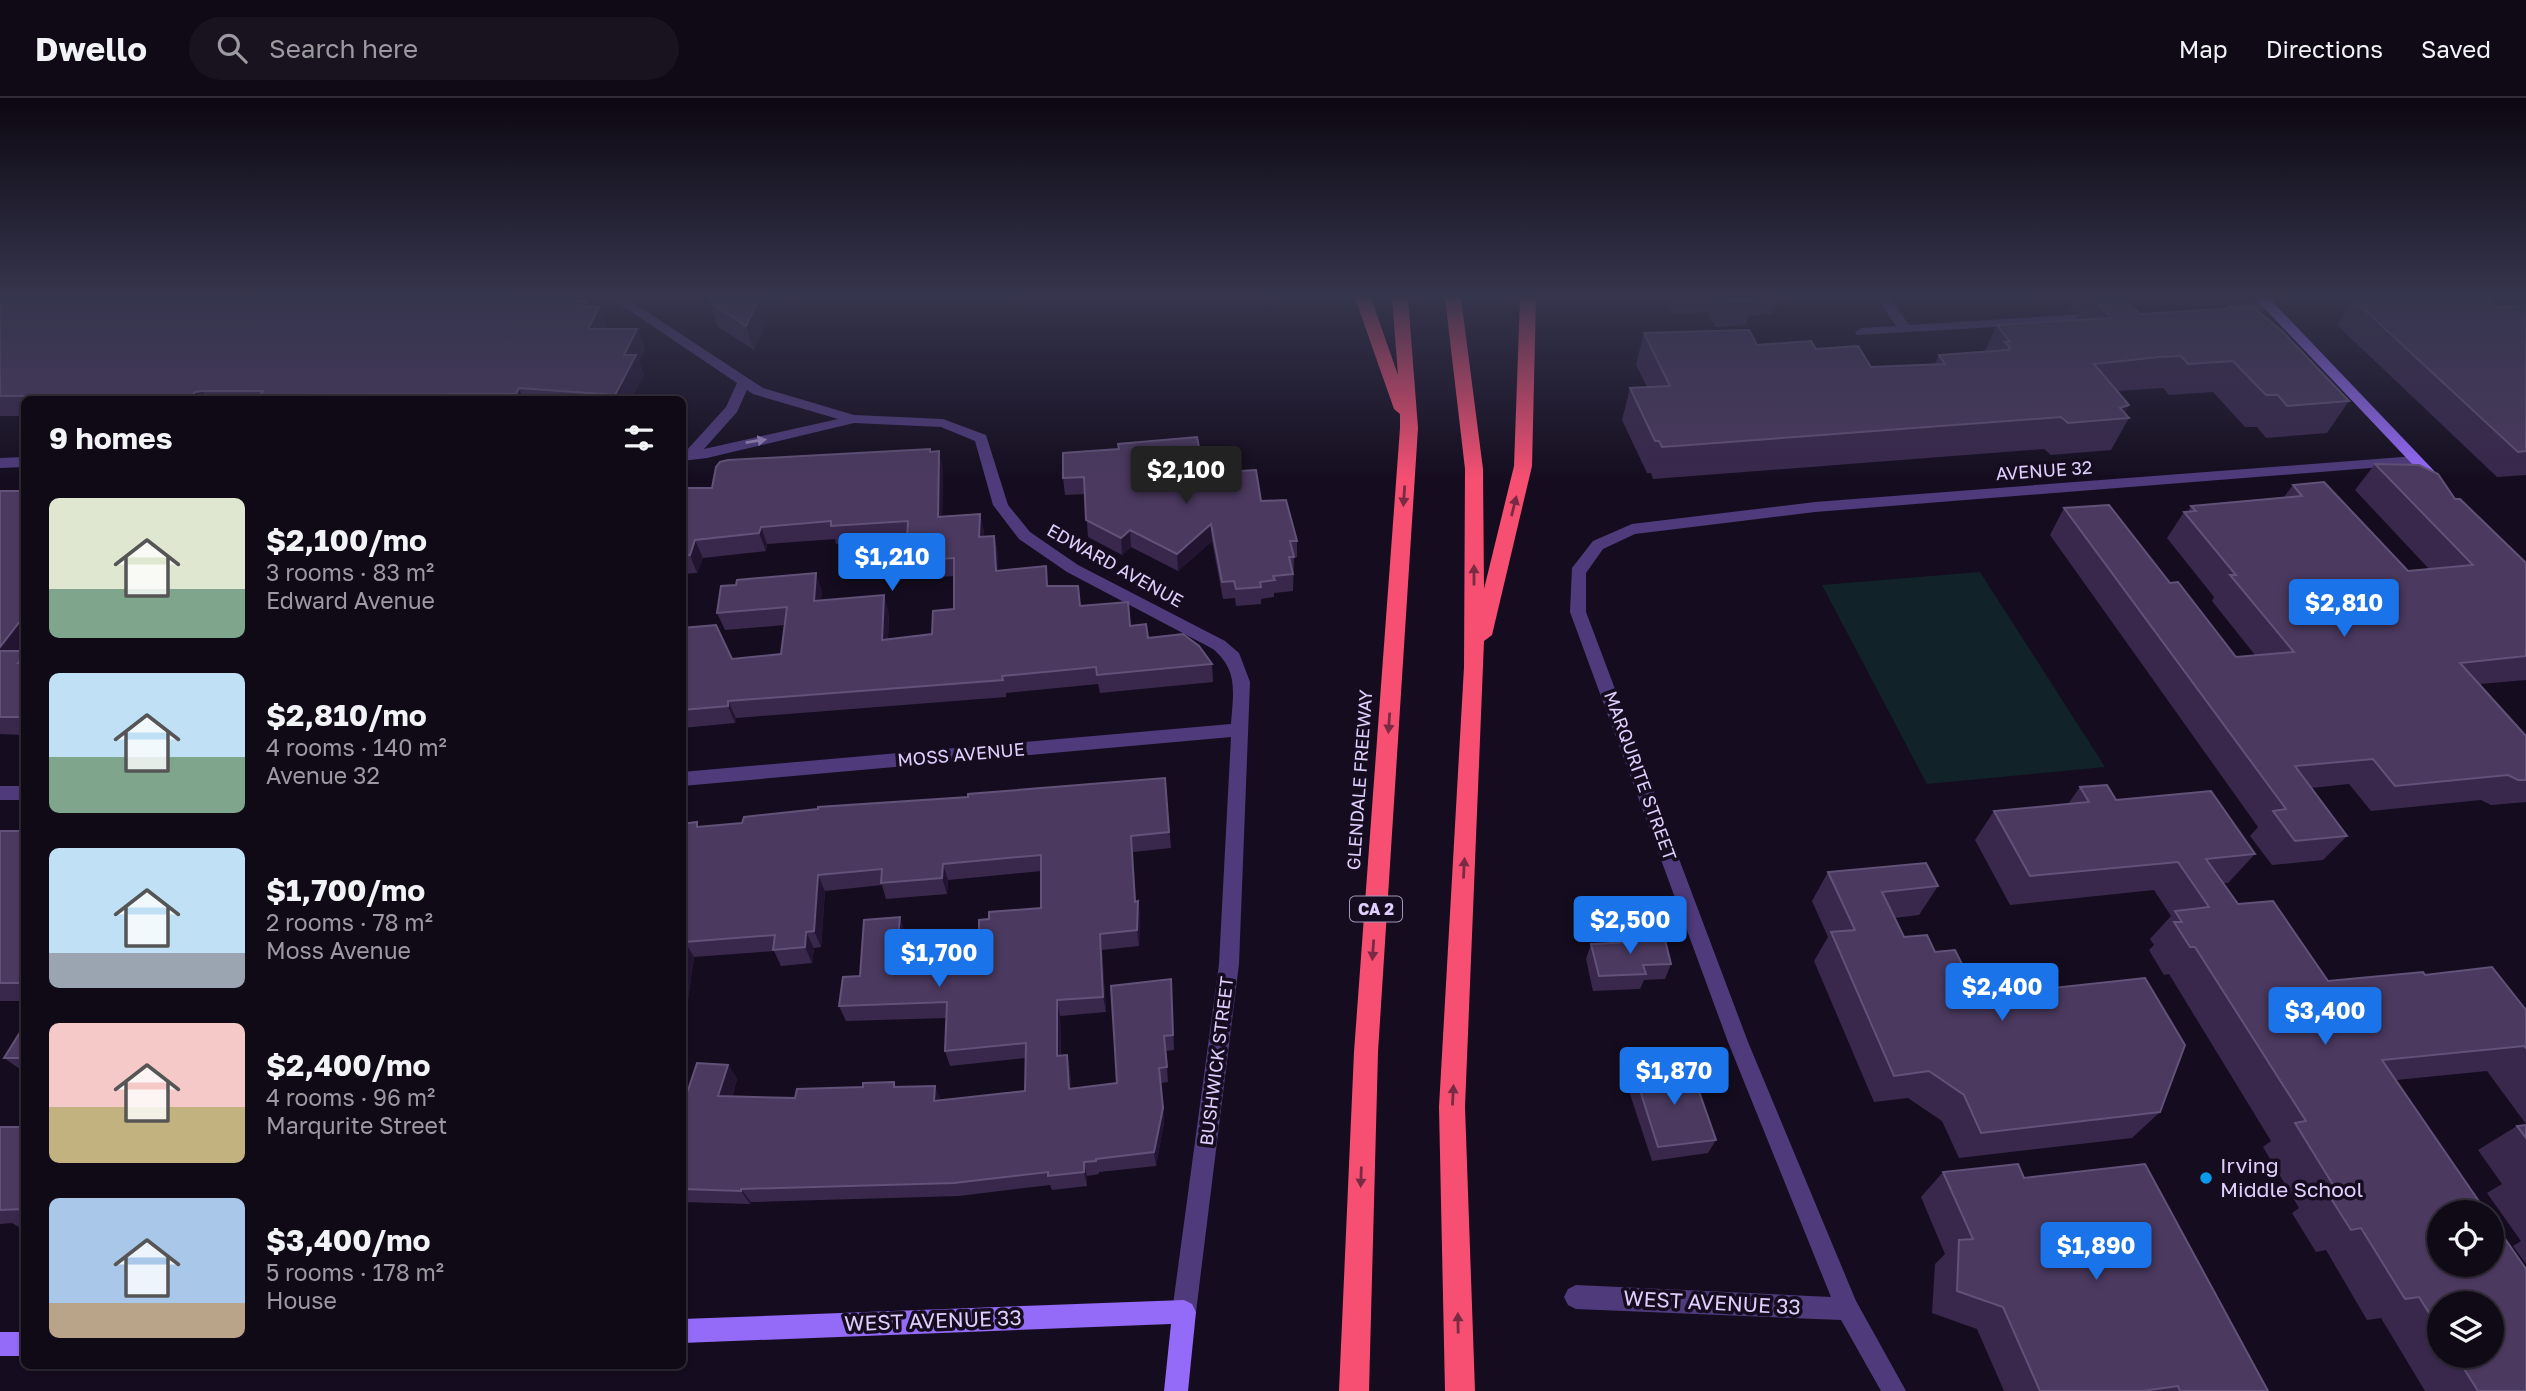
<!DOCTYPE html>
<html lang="en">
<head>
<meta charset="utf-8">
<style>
  :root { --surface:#100a17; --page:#191320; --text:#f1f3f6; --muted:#9c9aa1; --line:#302b36; --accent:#1a73e8 }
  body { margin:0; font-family:"Golos Text",sans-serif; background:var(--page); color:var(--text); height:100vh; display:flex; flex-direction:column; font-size:26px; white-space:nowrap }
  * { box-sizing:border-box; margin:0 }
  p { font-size:23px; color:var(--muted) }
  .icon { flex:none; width:38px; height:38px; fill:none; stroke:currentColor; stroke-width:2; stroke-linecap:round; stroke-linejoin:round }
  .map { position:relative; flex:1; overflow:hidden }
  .drawer { position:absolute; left:21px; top:298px; width:665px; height:973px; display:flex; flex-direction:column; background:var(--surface); border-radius:10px; box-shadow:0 2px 5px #0004,0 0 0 2px var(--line) }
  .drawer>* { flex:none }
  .controls { position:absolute; left:2427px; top:1102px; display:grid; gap:14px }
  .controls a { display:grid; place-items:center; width:77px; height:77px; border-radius:50%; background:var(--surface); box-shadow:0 2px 5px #0004,0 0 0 2px var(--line); font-size:35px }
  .price { position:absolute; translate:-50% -60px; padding:0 16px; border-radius:7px; background:var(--accent); color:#fff; font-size:23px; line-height:46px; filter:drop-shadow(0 2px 4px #0008) }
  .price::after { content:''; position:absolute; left:50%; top:42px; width:21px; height:16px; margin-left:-10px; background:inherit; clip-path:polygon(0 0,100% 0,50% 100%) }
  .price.current { background:#222; color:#fff }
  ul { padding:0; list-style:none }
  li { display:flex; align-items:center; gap:21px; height:175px; padding:0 28px }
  li span { display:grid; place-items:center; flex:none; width:196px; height:140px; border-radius:10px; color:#555 }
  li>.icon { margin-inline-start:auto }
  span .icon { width:84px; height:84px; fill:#fffc; stroke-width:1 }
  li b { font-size:30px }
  h2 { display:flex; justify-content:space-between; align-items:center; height:84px; padding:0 28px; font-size:30px }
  header { display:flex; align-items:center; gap:42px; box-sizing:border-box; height:98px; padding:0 35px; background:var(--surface); border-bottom:2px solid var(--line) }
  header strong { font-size:33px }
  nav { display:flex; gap:38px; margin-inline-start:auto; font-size:24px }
  .search { width:490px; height:63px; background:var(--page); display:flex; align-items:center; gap:18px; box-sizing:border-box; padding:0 24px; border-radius:38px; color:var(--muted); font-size:26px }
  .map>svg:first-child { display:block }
</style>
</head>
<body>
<header>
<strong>Dwello</strong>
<div class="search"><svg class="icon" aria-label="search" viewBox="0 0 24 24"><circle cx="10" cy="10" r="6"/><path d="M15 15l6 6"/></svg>Search here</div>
<nav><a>Map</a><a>Directions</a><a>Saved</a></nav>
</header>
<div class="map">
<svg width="2526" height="1293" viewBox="0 0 2526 1293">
  <rect width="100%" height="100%" fill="#150d1f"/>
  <polygon fill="#112328" points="1980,474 2105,669 1927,686 1822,487"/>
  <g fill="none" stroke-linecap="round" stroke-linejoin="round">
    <g fill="#4f3b7c" fill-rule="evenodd">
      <path d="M611 200H626L763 290 854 317 943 321 986 337 1008 407 1030 434 1078 467 1225 543 1239 555 1250 584 1239 866 1196 1214 1192 1222 1184 1226 1176 1222 1172 1214 1219 866 1231 639 682 688V674L1231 626C1233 595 1239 573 1213 551L1067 474 1019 441 993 407 975 343 941 329 854 325 707 360 682 363V353H686L726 309 737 285ZM747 292 753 296 838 321 704 351 737 314Z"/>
      <polygon points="1877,200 1890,200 1909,227 2100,215 2107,219 2100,223 1857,237 1855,234 1862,230 1896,228"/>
      <polygon points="2268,204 2273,205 2273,211 2229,215 2223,211 2229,207"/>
      <polygon points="2415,358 2422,363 2420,366 1815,414 1635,436 1603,451 1586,475 1586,514 1748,944 1856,1203 1906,1293 1881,1293 1841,1222 1576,1211 1568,1207 1564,1199 1568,1191 1576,1187 1831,1199 1728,944 1570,514 1572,470 1593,443 1632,426 1815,404"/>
      <polygon points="24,359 24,369 0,370 0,360"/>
      <rect x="0" y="688" width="24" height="14"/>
    </g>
    <g fill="#946af8" fill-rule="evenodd">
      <polygon points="2255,200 2269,200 2441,380 2443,383 2441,386 2431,386"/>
      <polygon points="1184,1202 1192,1206 1196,1214 1188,1293 1164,1293 1171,1226 682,1245 682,1221"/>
      <rect x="0" y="1234" width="24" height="24"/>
    </g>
    <g fill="#f64f72" fill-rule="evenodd">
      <polygon points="1355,200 1371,200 1398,277 1392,200 1408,200 1418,330 1378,954 1369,1293 1339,1293 1354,954 1400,330 1400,316 1394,311"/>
      <polygon points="1445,200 1461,200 1483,371 1484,491 1514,368 1520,200 1536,200 1532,368 1492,537 1484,543 1465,1009 1475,1293 1445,1293 1439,1009 1464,569 1465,371"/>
    </g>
  </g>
  <g fill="#39284c" fill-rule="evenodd">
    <polygon points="0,200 573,200 574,203 586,203 588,209 599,209 607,228 606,231 637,231 645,251 639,264 644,277 631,301 24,301 24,318 0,318"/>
    <polygon points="709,200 778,200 754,252 717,228"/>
    <polygon points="1664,200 1780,200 1778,201 1773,216 1748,218 1745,227 1715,229 1707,214 1672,217"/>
    <polygon points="2074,200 2121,200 2141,216 2349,303 2327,335 2266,340 2257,329 2245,329 2213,294 2169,297 2163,290 2118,293 2129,307 2125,315 2129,320 2111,352 2051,357 2044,351 1653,381 1651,375 1647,375 1622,322 1630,290 1647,289 1636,267 1644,235 1757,247 1816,251 1871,269 1935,266 1939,257 1985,253 1997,227 2076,222 2080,213 2067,214"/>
    <polygon points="2354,202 2497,209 2526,207 2526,377 2497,379 2337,227"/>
    <polygon points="931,354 943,371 942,418 980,416 984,434 984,439 994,438 998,456 998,473 1049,488 1081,508 1130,528 1148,540 1212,566 1213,584 1100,595 1098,586 1006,595 1006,599 736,620 735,625 682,630 682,530 732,561 781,556 785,527 725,532 717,515 822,493 821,502 889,515 888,541 932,536 954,511 954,478 911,481 906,463 907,441 836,446 835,441 767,446 766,453 703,460 697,475 682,476 682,390 712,390"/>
    <polygon points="1063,355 1204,375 1261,403 1297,443 1297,459 1294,460 1293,493 1274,495 1274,499 1261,501 1261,506 1236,508 1235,500 1223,501 1212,443 1178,473 1131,449 1122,457 1088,439 1085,396 1065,397 1063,380"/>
    <polygon points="2375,366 2455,401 2526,465 2526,582 2479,586 2526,638 2526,704 2491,707 2481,702 2371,713 2349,686 2311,690 2347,738 2323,762 2272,767 2250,738 2258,729 2050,437 2064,410 2170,485 2236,559 2255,557 2212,503 2214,499 2167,440 2184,414 2188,414 2191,408 2284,399 2293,387 2408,473 2429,471 2355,392"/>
    <polygon points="0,393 24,393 24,637 0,636"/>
    <polygon points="1165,680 1171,750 1133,754 1136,804 1138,803 1140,819 1139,848 1102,852 1106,914 1060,918 1061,958 1067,957 1070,971 1071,990 1117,985 1172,897 1174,952 1166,953 1168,984 1161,985 1164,1024 1156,1068 1099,1074 1099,1076 1087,1078 1087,1088 1052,1092 1050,1087 959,1098 751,1104 750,1106 682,1104 682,995 687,995 728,967 737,981 732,999 795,1000 894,984 896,989 941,1002 1025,993 1026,960 950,968 945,953 946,920 846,923 839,908 860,878 905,834 905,840 979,832 989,821 1041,810 1041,773 948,782 947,796 886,801 882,787 825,793 821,849 814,850 812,865 781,868 774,853 694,859 688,901 682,901 682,726 699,729 742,725 968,699"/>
    <path d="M2080 689 2116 702 2255 756 2228 785H2223L2238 806 2328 883 2425 877 2526 912V1026L2487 973 2396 982 2526 1293H2425L2381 1220 2367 1222 2326 1152 2316 1154 2292 1115 2299 1110 2263 1049 2271 1043 2169 876 2164 877 2149 852 2154 847 2150 841 2171 818 2154 792 2010 807 1975 742 1994 713 2068 706ZM2440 1206 2492 1258H2440Z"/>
    <rect x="0" y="733" width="24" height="170"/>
    <polygon points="1828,774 1938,788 1919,817 1894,820 1904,839 1935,854 1978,898 2160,1014 2132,1040 1959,1060 1942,1023 1908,1000 1874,1004 1814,863 1828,839 1812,803"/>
    <polygon points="1632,840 1671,866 1665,881 1644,882 1640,891 1593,893 1586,861 1591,846 1631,844"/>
    <polygon points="24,928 24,974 4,960"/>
    <polygon points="1634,973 1686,983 1716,1042 1708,1055 1652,1063 1627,987"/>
    <polygon points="24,1023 24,1129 19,1129 12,1125 0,1126 0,1029 21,1029"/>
    <polygon points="2526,1027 2526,1166 2513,1148 2521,1143 2487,1095 2502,1086 2478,1052 2517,1028"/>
    <polygon points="1943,1074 2024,1080 2268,1293 2004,1293 1977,1231 1932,1215 1935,1166 1945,1156 1921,1099"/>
  </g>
  <g fill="#231532">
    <polygon points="759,200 778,200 754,252 746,228"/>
    <polygon points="781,200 803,200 784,210"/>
    <polygon points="586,203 593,221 599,209 607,228 596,251 588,231 582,208"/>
    <polygon points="637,231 645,251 639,264 644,277 631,301 617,301 615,297 624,257"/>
    <polygon points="519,290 524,301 519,301 516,296"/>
    <polygon points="202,293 207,301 193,301 191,298 195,294"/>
    <polygon points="2129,307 2121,321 2120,310"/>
    <polygon points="939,353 943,371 942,437 938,419"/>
    <polygon points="980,416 984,434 983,457 979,439"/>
    <polygon points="1211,426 1212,443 1178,473 1177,456"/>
    <polygon points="761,429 767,446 766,453 759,435"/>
    <polygon points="1130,432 1131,449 1122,457 1121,440"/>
    <polygon points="994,438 998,456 999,491 996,473"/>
    <polygon points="695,442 703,460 697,475 690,457"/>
    <polygon points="816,475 822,493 820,521 814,503"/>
    <polygon points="884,497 889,515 887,560 882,542"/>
    <polygon points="24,518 24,572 0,556 0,549"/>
    <polygon points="728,603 736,620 735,625 728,608"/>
    <polygon points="1131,738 1133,754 1137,820 1135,804"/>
    <polygon points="943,766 948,782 947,796 942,780"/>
    <polygon points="818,777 825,793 821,849 814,833"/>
    <polygon points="1138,803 1140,819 1139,848 1137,832"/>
    <polygon points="900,819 905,834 904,856 898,840"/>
    <polygon points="806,834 814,850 812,865 805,849"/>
    <polygon points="1100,836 1102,852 1106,914 1103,899"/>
    <polygon points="685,844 694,859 688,901 682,892 682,860"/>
    <polygon points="24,877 24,889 19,885"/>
    <polygon points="1057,902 1060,918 1061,973 1057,958"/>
    <polygon points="1067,957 1070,971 1072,1005 1069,991"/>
    <polygon points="728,967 737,981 727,1013 718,998"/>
    <polygon points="1159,970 1164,1024 1156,1068 1154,1054"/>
    <polygon points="935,988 941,1002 934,1003"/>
    <polygon points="1084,1064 1087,1078 1087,1088 1084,1074"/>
    <polygon points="741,1091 751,1104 750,1106 741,1093"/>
  </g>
  <g fill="#4b395f" stroke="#625178" stroke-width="2">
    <polygon points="0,200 570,200 569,203 586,203 582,208 599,209 588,231 637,231 624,257 636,257 615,297 519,290 516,296 260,297 263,293 202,293 195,294 191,298 0,298"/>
    <polygon points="709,200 759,200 746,228 709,203"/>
    <polygon points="1719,200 1752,200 1753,202 1721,204"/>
    <polygon points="2094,200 2121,200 2141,216 2253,209 2282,233 2349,303 2287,308 2278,297 2266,297 2233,263 2188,266 2181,258 2159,259 2094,266 2129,307 2120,310 2129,320 2068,325 2061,319 1662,349 1659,343 1655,343 1630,290 1670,288 1644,235 1749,232 1757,247 1811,243 1816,251 1858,248 1871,269 1945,266 1939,257 2008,252 2010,250 2005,244 2010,244 1997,227 2111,220"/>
    <polygon points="2382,200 2487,200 2497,209 2526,207 2526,353 2518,354 2354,202"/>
    <polygon points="1197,339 1204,375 1256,372 1261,403 1286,402 1297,443 1290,443 1294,459 1289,459 1293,476 1273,478 1275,482 1260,484 1261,489 1236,491 1234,483 1222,484 1211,426 1177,456 1130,432 1121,440 1086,422 1084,379 1063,380 1063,355 1119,351 1118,346"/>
    <polygon points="930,351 930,354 939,353 938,419 980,416 979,439 994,438 996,473 1046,468 1047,488 1078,488 1080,508 1128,504 1130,528 1146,526 1148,540 1183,536 1199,548 1212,566 1097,577 1096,569 1002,578 1003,582 728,603 728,608 682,612 682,530 716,527 732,561 781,556 787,509 717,515 721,488 736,487 737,482 816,475 814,503 884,497 882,542 932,536 933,513 954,511 954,460 906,463 908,423 831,428 831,423 761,429 759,435 695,442 690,457 682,458 682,390 712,390 716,369 720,364 728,362"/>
    <polygon points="2375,366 2419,367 2438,376 2455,401 2460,401 2526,465 2526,558 2460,565 2526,638 2526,682 2518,682 2508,677 2395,688 2373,661 2295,668 2347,738 2295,743 2273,713 2286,711 2064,410 2109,407 2170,485 2178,484 2236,559 2294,554 2230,477 2236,477 2184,414 2196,413 2191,408 2302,398 2293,387 2324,384 2408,473 2473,467"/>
    <polygon points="0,393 24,393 24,518 0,549"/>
    <polygon points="0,553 24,553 24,557 18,565 24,565 24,619 0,619"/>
    <polygon points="1165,680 1169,734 1131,738 1135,804 1138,803 1137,832 1100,836 1103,899 1057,902 1057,958 1067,957 1069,991 1117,985 1111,888 1171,881 1173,937 1164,938 1167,969 1159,970 1163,1010 1154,1054 1096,1061 1096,1063 1084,1064 1084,1074 1048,1078 1048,1074 954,1085 741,1091 741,1093 682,1091 682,995 687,995 697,965 728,967 718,998 795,1000 797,991 863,989 863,985 894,984 894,989 935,988 934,1003 1025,993 1026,945 945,953 947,904 839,908 843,879 860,878 864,822 900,819 898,840 979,832 979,822 989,821 989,814 1041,810 1041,757 943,766 942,780 881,785 882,771 818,777 814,833 806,834 805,849 773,852 775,837 685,844 682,860 682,726 697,724 697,729 742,725 744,719 818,711 818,709 968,699 968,696"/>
    <polygon points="2107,687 2116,702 2211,693 2255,756 2206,761 2238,806 2273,803 2328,883 2423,874 2425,877 2492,869 2526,912 2526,950 2524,948 2382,962 2487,1115 2440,1115 2440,1167 2492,1167 2492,1122 2526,1171 2526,1293 2478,1293 2456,1258 2492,1258 2492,1206 2440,1206 2440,1232 2419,1199 2405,1201 2361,1130 2351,1132 2325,1091 2335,1090 2295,1025 2306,1023 2195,849 2190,849 2174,824 2182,824 2175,813 2209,809 2178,764 2030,778 1994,713 2089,704 2080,689"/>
    <polygon points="0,733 24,733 24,877 19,885 0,885"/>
    <polygon points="1926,765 1938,788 1882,794 1904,839 1927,837 1935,854 1955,852 1978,898 2145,880 2185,947 2160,1014 1981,1035 1964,997 1929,973 1894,978 1831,834 1855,832 1828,774"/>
    <polygon points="1664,838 1671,866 1643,867 1646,876 1599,878 1591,846 1633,844 1632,840"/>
    <polygon points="24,928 24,960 4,960"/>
    <polygon points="1680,967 1686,983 1695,982 1716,1042 1658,1049 1634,973"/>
    <polygon points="24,1023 24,1111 0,1112 0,1029 21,1029"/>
    <polygon points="2526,1027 2526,1040 2517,1028"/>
    <polygon points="2018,1066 2024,1080 2145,1066 2268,1293 2180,1293 2178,1288 2142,1293 2040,1293 2003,1209 1957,1193 1959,1142 1973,1141 1943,1074"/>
  </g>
  <defs><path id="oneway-solid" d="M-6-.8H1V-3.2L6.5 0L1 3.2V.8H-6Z" transform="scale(1.75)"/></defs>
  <use fill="#9884bc" href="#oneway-solid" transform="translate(756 343) rotate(-9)"/>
  <g fill="#7a2b44">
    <use href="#oneway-solid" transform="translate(1404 398) rotate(94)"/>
    <use href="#oneway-solid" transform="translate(1514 408) rotate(-76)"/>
    <use href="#oneway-solid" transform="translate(1474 477) rotate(-90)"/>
    <use href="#oneway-solid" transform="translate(1389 625) rotate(94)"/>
    <use href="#oneway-solid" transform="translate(1464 770) rotate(-87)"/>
    <use href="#oneway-solid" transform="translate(1373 852) rotate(94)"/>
    <use href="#oneway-solid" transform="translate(1453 997) rotate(-87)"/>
    <use href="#oneway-solid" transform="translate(1361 1079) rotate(92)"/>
    <use href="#oneway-solid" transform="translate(1458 1225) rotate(-91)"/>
  </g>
  <linearGradient id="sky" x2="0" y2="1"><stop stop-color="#0c0711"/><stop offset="0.52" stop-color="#35354d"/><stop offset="1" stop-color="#35354d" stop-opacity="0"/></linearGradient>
  <rect width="2526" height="381" fill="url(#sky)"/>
  <circle fill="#0c98eb" stroke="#150d1f" stroke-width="2.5" cx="2206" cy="1080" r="7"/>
  <g text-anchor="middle" stroke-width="7" stroke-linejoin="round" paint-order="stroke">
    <rect fill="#150d1f" stroke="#a394ba" stroke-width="2" x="1350" y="798.5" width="52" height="25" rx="5"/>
    <g font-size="16" font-weight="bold" fill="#e0cefd">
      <text x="1376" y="817">CA 2</text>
    </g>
    <g font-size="18" fill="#e0cefd" stroke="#150d1f">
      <text transform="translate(2044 373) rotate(-4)" y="6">AVENUE 32</text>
      <text transform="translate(1115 468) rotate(29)" y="6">EDWARD AVENUE</text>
      <text transform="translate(961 657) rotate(-5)" y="6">MOSS AVENUE</text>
      <text transform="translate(1640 678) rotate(70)" y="6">MARQURITE STREET</text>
      <text transform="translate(1360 682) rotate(-86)" y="6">GLENDALE FREEWAY</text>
      <text transform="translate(1217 963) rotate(-83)" y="6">BUSHWICK STREET</text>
    </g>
    <g font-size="21" fill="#e0cefd" stroke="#150d1f" text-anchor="start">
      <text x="2220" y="1075">Irving<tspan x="2220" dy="24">Middle School</tspan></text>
    </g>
    <g font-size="21" fill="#e0cefd" stroke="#150d1f">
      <text transform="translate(1712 1205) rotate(3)" y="7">WEST AVENUE 33</text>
      <text transform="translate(933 1223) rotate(-2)" y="7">WEST AVENUE 33</text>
    </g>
  </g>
</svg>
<div class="controls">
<a><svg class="icon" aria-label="locate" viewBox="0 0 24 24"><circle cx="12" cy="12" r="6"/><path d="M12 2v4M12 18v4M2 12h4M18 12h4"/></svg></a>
<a><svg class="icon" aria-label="layers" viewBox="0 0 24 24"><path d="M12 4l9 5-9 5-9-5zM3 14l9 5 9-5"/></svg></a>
</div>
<b class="price current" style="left:1186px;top:408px">$2,100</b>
<b class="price" style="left:892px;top:495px">$1,210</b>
<b class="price" style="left:2344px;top:541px">$2,810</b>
<b class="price" style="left:1630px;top:858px">$2,500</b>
<b class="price" style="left:939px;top:891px">$1,700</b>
<b class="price" style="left:2002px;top:925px">$2,400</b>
<b class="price" style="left:2325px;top:949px">$3,400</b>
<b class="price" style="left:1674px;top:1009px">$1,870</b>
<b class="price" style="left:2096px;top:1184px">$1,890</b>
<section class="drawer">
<h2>9 homes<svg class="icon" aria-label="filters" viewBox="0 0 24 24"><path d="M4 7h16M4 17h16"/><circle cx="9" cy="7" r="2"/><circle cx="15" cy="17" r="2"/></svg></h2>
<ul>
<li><span style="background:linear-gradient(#dfe7d0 65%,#7fa58c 0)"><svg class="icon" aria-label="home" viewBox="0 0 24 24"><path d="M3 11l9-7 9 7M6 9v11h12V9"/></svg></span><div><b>$2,100/mo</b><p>3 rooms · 83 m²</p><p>Edward Avenue</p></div></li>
<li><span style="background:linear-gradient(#bfe0f5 60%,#7fa58c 0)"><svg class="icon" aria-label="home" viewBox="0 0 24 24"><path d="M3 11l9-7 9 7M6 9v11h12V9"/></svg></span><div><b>$2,810/mo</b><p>4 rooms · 140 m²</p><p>Avenue 32</p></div></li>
<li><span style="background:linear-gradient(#bfe0f5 75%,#9aa5b1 0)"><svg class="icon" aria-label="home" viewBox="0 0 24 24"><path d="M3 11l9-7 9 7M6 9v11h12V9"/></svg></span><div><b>$1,700/mo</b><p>2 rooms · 78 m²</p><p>Moss Avenue</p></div></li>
<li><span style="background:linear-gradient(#f6c9c9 60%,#c2b280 0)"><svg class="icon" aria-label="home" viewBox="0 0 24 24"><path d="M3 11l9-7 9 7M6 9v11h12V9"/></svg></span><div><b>$2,400/mo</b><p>4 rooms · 96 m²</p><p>Marqurite Street</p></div></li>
<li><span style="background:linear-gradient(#a9c7e8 75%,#b9a48a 0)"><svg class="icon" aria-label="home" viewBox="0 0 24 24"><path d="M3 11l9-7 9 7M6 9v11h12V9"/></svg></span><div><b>$3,400/mo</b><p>5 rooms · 178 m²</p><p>House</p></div></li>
</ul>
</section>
</div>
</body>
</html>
